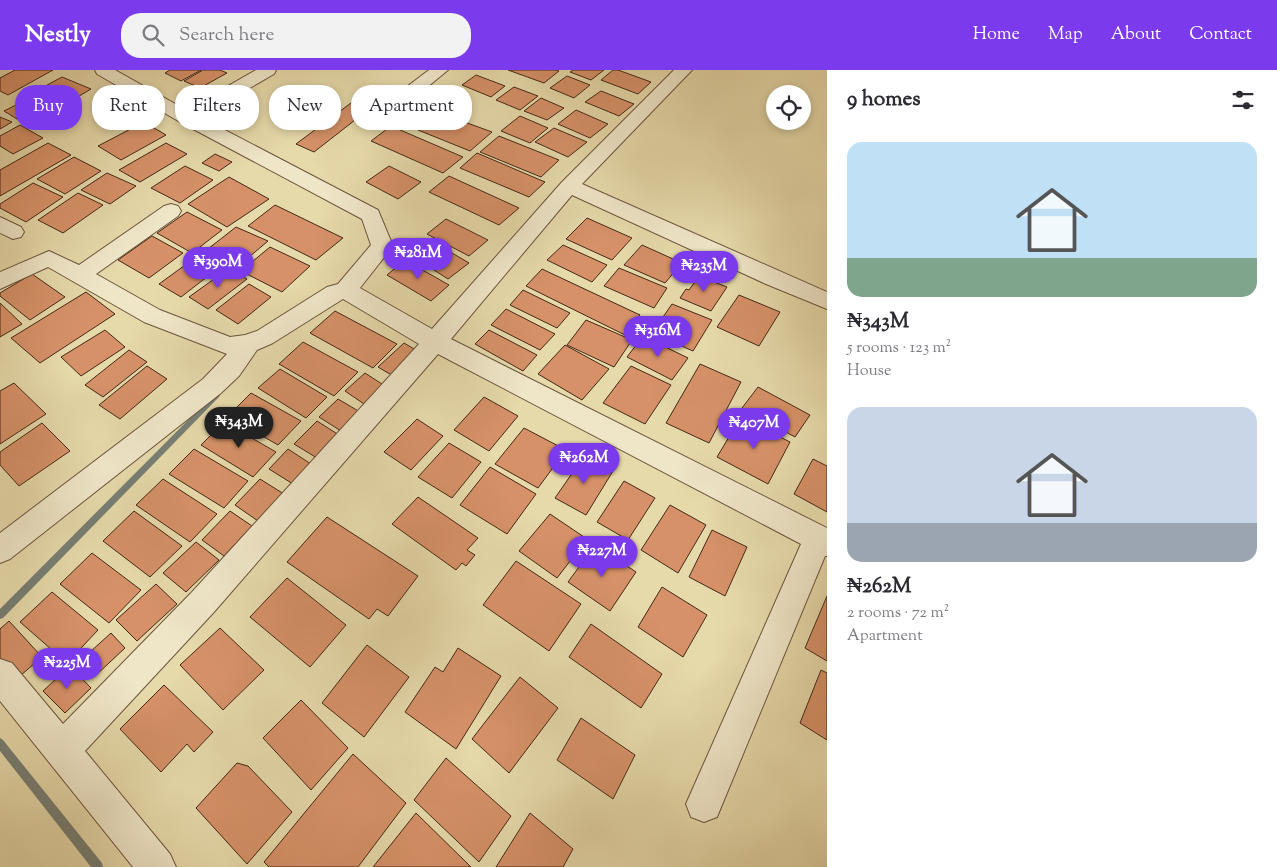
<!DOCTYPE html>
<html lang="en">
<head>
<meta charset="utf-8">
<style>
  :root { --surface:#fff; --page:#f2f2f3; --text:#2b2b33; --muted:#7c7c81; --accent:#7c3aed }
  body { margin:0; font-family:"Sorts Mill Goudy",serif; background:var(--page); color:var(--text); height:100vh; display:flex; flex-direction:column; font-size:19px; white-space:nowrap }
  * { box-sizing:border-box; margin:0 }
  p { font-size:16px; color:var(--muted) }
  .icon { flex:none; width:28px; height:28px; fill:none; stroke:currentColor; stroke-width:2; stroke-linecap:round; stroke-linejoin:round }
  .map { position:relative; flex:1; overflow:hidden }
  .side { display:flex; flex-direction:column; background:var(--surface); width:450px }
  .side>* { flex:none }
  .guide { position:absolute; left:15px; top:15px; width:475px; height:45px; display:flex; gap:10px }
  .buttons { position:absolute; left:766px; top:15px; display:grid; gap:10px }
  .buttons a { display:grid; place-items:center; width:45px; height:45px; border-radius:50%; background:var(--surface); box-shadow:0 2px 8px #0003; font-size:25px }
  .price { position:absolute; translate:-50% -42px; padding:0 11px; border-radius:18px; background:var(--accent); color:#fff; font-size:16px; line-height:32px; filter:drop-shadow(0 1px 2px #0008) }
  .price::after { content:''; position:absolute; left:50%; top:30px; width:15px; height:11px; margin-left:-8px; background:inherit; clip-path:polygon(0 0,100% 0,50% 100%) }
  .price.active { background:#222; color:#fff }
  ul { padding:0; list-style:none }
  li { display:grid; align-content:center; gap:10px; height:265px; padding:0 20px }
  li span { display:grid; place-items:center; height:155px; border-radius:15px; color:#555 }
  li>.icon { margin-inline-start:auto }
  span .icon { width:90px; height:90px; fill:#fffc; stroke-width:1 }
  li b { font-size:21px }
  h2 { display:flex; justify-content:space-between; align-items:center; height:60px; padding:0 20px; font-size:21px }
  .pill { padding:0 18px; border-radius:20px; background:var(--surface); box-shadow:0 2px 8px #0003; font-size:18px; line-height:45px }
  .pill.active { background:var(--accent); color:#fff }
  header { display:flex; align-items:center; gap:30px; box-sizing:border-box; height:70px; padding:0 25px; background:var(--accent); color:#fff }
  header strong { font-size:24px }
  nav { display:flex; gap:28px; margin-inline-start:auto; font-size:18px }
  .search { width:350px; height:45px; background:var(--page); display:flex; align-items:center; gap:12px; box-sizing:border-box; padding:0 18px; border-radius:20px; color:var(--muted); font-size:19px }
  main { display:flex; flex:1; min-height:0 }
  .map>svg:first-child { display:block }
</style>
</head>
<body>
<header>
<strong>Nestly</strong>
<div class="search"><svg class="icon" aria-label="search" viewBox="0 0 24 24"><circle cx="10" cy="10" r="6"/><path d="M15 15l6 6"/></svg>Search here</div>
<nav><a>Home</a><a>Map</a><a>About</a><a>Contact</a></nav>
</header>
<main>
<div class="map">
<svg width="827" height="797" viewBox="0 0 827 797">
  <rect width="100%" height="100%" fill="#e6d9aa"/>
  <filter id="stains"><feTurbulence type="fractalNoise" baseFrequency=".004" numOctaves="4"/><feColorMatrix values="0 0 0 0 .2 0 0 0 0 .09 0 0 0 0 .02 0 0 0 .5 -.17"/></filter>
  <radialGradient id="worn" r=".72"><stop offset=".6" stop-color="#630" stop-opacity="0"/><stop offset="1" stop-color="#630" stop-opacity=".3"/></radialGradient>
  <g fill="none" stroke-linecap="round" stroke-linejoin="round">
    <g fill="#777f75" fill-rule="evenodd">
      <polygon points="217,322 219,323 220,325 219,327 3,548 0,549 0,539 215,323"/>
      <polygon points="0,668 3,670 102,793 103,797 91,797 0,681"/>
    </g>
  </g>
  <g fill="#d69168" stroke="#442919">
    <polygon points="15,0 53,0 8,25 0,21 0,8"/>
    <polygon points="170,0 201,0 181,11 165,3"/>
    <polygon points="203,0 220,0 227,3 200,18 184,11"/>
    <polygon points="508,0 556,0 559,1 544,13"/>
    <polygon points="573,0 604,0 591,10 570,2"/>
    <polygon points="613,0 618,0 651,12 638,24 601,10"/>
    <polygon points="476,5 505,16 491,27 462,15"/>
    <polygon points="567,6 590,15 574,28 550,18"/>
    <polygon points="62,7 91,19 54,41 25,27"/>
    <polygon points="514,17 538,26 520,40 496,30"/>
    <polygon points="601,21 634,34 619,46 585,32"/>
    <polygon points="541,28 564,38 547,50 524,41"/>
    <polygon points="355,30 373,36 314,82 296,74"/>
    <polygon points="16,35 35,46 22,52 4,41"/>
    <polygon points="576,40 608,54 590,68 558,54"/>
    <polygon points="440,43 492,62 470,81 418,60"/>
    <polygon points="520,46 548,58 530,73 501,61"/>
    <polygon points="0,47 12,52 0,59"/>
    <polygon points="144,52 166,65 121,90 98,76"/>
    <polygon points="20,55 43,68 13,84 0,76 0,66"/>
    <polygon points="391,56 463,87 443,103 371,71"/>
    <polygon points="554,58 587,72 568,87 535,72"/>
    <polygon points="499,66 559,90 541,107 480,82"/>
    <polygon points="48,73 71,85 0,126 0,100"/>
    <polygon points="166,73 187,84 140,112 119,100"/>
    <polygon points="477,83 545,112 529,127 460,98"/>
    <polygon points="215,84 232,92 219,101 202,93"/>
    <polygon points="74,87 101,101 65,124 37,109"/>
    <polygon points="185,96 213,110 180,133 151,118"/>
    <polygon points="389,96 421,112 398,129 366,112"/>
    <polygon points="107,103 136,116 110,134 81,120"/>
    <polygon points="449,106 519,138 499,155 429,122"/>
    <polygon points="229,107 269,129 227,157 188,134"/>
    <polygon points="33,113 63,127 26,152 0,138 0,134"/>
    <polygon points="78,123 103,135 63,163 38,150"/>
    <polygon points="275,135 343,168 316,190 248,156"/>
    <polygon points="187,142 222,160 192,183 157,163"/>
    <polygon points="587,148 632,168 612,190 566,169"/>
    <polygon points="446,149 488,170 469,186 427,164"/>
    <polygon points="236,157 268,171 236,198 204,182"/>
    <polygon points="152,166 183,183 149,208 118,190"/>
    <polygon points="430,170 469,193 448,209 409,184"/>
    <polygon points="563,175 607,195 592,212 547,190"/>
    <polygon points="642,175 682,193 665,213 624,195"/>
    <polygon points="270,177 310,196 282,222 241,201"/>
    <polygon points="199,185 221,196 181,227 159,214"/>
    <polygon points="405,190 449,215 431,231 387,205"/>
    <polygon points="619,198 667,218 654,238 604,216"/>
    <polygon points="228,199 247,209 208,239 189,227"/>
    <polygon points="542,199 640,245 625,265 526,216"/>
    <polygon points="32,204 65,227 30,250 0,226 0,223"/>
    <polygon points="699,206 727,217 711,241 680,228 686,219 689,220"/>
    <polygon points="249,214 271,227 238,254 216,240"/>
    <polygon points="523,220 570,243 557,258 510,235"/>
    <polygon points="86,222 115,244 40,293 11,268"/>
    <polygon points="739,225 780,242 759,276 717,257"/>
    <polygon points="0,233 22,254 0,267"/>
    <polygon points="672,234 712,250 693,281 652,263"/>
    <polygon points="506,239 555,264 540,280 491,255"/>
    <polygon points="335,241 397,274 373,298 310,263"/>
    <polygon points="586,250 632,270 614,297 567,275"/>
    <polygon points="105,260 125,277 81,306 61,287"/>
    <polygon points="489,260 537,285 523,301 475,274"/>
    <polygon points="643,266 688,288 672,310 627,287"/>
    <polygon points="303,272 358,302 334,326 279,294"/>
    <polygon points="404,273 419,282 395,307 378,297"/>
    <polygon points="565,275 609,299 582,330 538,304"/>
    <polygon points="129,280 147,292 103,327 85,315"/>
    <polygon points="700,294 741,312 709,373 666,353"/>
    <polygon points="147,296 167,309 120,349 99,335"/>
    <polygon points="631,296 671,315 645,354 603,333"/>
    <polygon points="280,299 327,327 306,348 258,318"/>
    <polygon points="365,303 385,316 364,334 345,321"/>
    <polygon points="14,313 46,344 0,374 0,321"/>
    <polygon points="758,317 810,345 795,367 742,338"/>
    <polygon points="251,323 301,351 278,375 228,346"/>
    <polygon points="484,327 518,346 489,381 454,360"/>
    <polygon points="338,329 360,342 341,361 319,347"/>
    <polygon points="741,347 790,372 768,414 717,387"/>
    <polygon points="417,349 443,366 411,400 384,382"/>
    <polygon points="317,351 339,365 317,388 294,374"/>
    <polygon points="224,352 276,382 253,407 201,375"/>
    <polygon points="42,353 70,381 19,416 0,395 0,382"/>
    <polygon points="524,358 566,380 538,418 495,394"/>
    <polygon points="449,373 481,392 452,428 418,407"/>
    <polygon points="194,379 248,411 224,438 169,404"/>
    <polygon points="288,379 311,394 293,414 269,399"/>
    <polygon points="584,386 613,401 586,445 555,428"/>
    <polygon points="813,389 827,396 827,442 794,424"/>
    <polygon points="490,397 536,424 507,464 460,435"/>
    <polygon points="163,409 217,444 190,472 136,435"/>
    <polygon points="260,409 284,424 258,451 235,435"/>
    <polygon points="624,411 655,428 628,470 597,452"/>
    <polygon points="418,427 478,468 467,480 475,485 466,496 462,493 456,500 392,454"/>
    <polygon points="670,435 706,455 678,503 641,480"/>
    <polygon points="134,441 182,476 150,507 103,471"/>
    <polygon points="230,441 252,456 224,486 202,470"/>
    <polygon points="550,444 587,469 557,508 519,481"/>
    <polygon points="327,447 418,506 388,546 377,539 369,549 287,492"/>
    <polygon points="712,460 747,477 725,526 689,507"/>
    <polygon points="196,472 219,490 186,522 163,503"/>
    <polygon points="595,475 636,502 610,541 568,512"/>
    <polygon points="92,483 141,520 109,553 60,514"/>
    <polygon points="516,491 581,534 549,581 483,535"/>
    <polygon points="287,508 346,555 310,597 250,547"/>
    <polygon points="156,514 177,534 137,571 116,550"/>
    <polygon points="662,517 707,545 683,587 638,557"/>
    <polygon points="52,522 98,560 67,593 20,552"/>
    <polygon points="827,526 827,591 805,578"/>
    <polygon points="9,551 42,587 13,612 0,598 0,559"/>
    <polygon points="591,554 662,604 641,638 569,587"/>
    <polygon points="220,558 264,600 223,640 180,595"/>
    <polygon points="111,563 125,578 94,607 79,592"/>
    <polygon points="367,575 409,607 364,667 322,633"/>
    <polygon points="458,578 501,606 456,679 405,642 435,597 443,602"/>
    <polygon points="70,596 91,618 65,643 43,621"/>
    <polygon points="821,600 827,603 827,670 800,653"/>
    <polygon points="520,607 558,638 509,703 472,669"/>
    <polygon points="164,615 213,662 194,682 187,674 161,702 120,659"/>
    <polygon points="301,630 348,678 311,720 263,668"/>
    <polygon points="581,648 635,685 613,729 557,690"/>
    <polygon points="353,684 406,733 358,797 269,797 264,792"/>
    <polygon points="446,688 511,746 479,792 414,730"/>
    <polygon points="237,693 248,696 292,742 247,794 196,738"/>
    <polygon points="416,743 471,797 373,797"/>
    <polygon points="530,743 573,779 563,797 496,797"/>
  </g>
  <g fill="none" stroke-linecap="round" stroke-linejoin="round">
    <g stroke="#6c553d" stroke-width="2">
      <g id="minor">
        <polygon points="95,0 115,0 186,40 256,0 276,0 274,4 200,47 378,140 393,176 360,218 432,259 562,112 674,0 692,0 582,114 827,222 827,239 766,214 572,125 451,269 827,458 827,486 825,486 717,747 704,752 691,747 686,734 801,474 438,284 214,542 85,681 170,784 176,797 133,797 0,631 0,589 12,593 63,654 192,522 419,274 343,229 273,273 257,280 239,306 221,323 10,489 0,493 0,463 203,309 227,284 144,252 48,197 0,219 0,202 49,181 79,195 164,136 171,134 178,136 181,141 178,146 96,204 160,240 230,267 245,265 257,261 327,217 338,214 371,175 362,149 180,52 97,4"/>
        <polygon points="429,0 448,0 408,33 402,34 396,33 393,29 396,25"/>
        <polygon points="0,147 21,157 24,162 21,167 13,169 0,163"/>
      </g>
    </g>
    <use href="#minor" fill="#efe6c8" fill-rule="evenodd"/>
  </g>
  <rect width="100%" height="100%" filter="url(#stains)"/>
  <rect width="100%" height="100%" fill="url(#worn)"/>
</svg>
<div class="buttons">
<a><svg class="icon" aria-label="locate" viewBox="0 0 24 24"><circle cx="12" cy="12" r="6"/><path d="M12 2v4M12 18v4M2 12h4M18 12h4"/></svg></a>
</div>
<b class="price" style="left:418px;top:210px">₦281M</b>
<b class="price" style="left:218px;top:219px">₦390M</b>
<b class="price" style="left:704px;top:223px">₦235M</b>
<b class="price" style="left:658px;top:288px">₦316M</b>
<b class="price active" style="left:239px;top:379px">₦343M</b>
<b class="price" style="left:754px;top:380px">₦407M</b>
<b class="price" style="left:584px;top:415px">₦262M</b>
<b class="price" style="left:602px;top:508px">₦227M</b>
<b class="price" style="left:67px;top:620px">₦225M</b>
<div class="guide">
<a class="pill active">Buy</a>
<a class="pill">Rent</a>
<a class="pill">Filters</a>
<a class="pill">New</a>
<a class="pill">Apartment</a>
</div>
</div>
<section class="side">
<h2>9 homes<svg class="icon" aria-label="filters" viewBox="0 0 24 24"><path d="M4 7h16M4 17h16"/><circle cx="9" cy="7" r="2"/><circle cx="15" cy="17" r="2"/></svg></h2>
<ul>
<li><span style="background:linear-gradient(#bfe0f5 75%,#7fa58c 0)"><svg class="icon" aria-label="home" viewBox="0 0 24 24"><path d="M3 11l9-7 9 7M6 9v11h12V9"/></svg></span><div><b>₦343M</b><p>5 rooms · 123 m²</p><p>House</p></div></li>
<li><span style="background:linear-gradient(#c9d6e8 75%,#9aa5b1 0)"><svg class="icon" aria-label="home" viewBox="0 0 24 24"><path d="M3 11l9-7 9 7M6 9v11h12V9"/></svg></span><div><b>₦262M</b><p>2 rooms · 72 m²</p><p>Apartment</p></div></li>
</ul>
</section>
</main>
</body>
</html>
